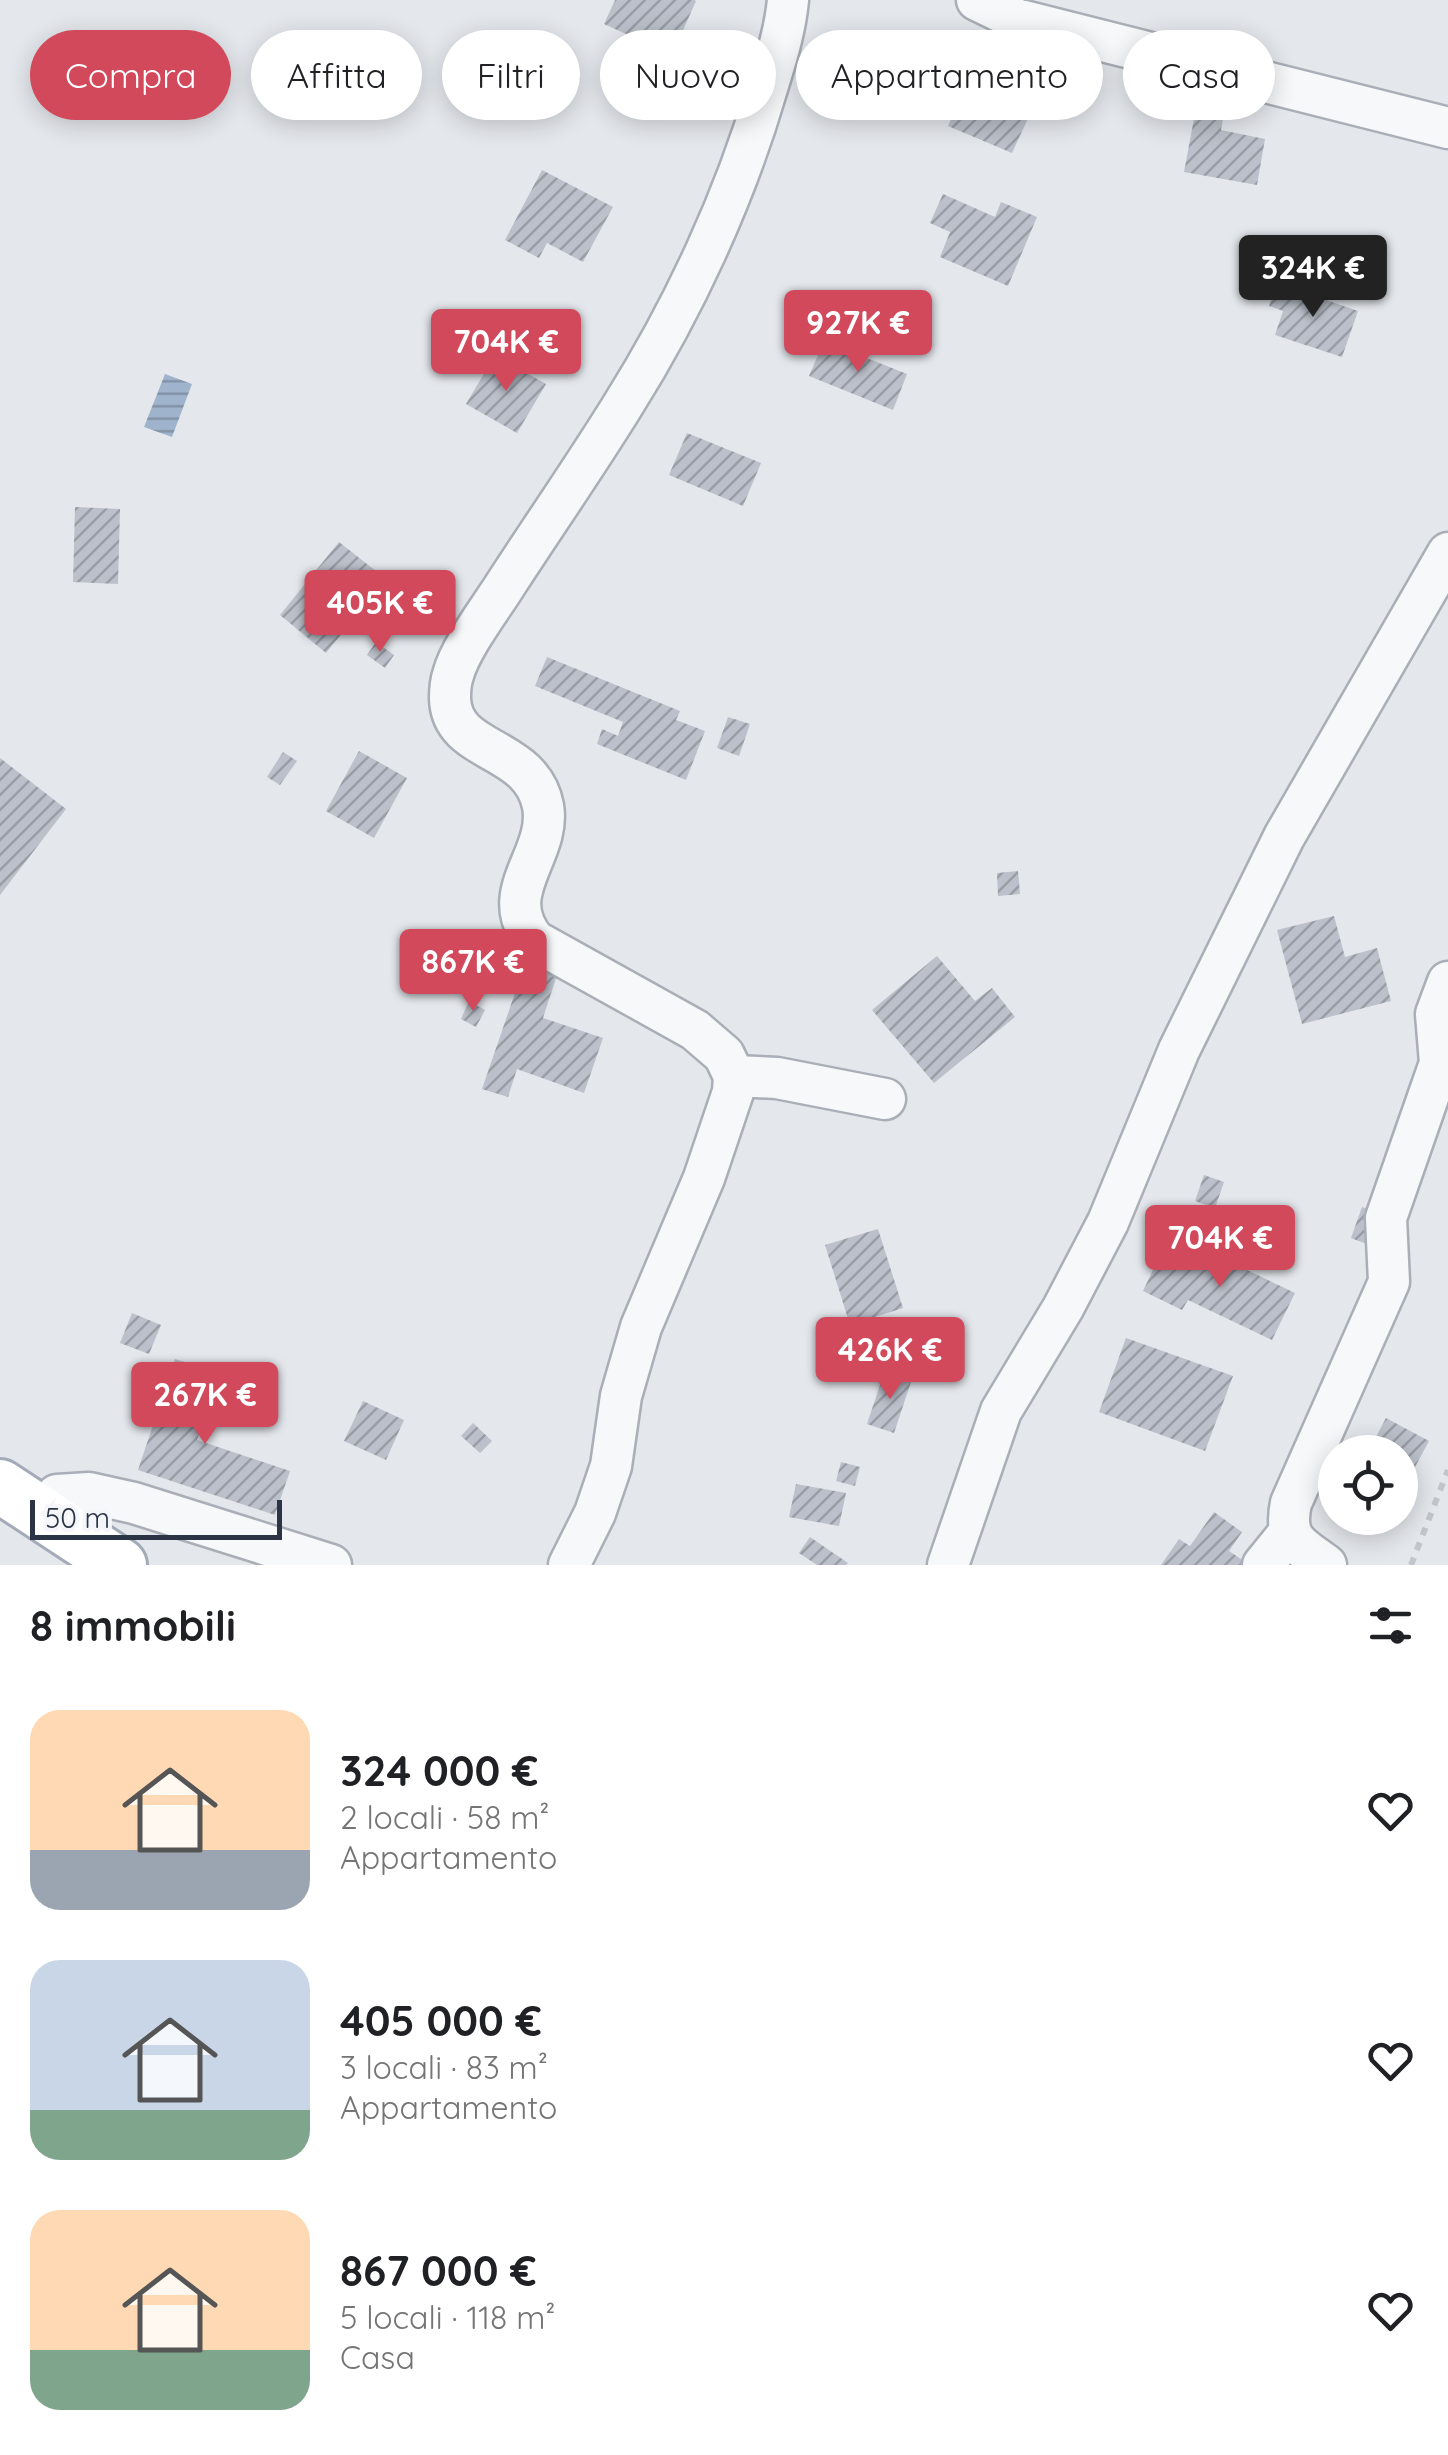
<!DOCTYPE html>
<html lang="it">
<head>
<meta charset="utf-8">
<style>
  :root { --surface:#fff; --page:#f2f2f2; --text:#202124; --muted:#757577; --accent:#d1495b }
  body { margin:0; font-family:Quicksand,sans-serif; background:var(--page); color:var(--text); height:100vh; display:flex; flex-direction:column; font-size:38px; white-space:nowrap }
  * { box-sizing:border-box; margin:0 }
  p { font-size:32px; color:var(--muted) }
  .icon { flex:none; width:55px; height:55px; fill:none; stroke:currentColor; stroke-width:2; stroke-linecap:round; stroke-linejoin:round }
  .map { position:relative; height:1565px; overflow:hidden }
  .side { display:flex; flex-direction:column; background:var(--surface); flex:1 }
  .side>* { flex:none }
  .top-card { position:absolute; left:30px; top:30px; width:1390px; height:90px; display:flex; gap:20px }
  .tools { position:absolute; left:1318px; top:1435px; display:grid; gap:20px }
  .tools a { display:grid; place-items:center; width:100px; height:100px; border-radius:50%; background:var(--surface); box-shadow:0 5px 25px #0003; font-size:50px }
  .scale { position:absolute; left:30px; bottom:25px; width:252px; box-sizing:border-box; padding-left:10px; border:5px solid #2b3445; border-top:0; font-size:28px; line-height:35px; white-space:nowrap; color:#2b3445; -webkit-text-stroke:8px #f4f6f9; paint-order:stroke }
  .price { position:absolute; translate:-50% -85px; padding:0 22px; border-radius:10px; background:var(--accent); color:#fff; font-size:32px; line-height:65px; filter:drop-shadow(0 2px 5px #0008) }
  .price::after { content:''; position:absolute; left:50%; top:60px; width:30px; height:22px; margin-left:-15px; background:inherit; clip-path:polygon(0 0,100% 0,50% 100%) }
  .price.active { background:#222; color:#fff }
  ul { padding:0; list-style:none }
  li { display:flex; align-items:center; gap:30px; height:250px; padding:0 30px }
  li span { display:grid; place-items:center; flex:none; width:280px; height:200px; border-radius:30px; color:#555 }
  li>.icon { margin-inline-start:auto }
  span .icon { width:120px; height:120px; fill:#fffc; stroke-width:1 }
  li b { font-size:42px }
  h2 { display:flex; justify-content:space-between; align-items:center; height:120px; padding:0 30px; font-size:42px }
  .pill { padding:0 35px; border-radius:45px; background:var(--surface); box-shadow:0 5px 25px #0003; font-size:35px; line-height:90px }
  .pill.active { background:var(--accent); color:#fff }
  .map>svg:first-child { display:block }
</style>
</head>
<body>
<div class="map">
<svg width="1448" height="1565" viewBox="0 0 1448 1565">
  <defs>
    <pattern id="water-rules" width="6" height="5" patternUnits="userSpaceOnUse" patternTransform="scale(2.5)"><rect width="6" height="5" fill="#9fb4cc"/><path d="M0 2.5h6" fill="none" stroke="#8293a7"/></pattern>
    <pattern id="building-hatch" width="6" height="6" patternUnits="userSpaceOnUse" patternTransform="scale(2.5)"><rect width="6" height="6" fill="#bbc0ca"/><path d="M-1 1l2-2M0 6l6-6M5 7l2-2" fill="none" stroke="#989da6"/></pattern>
  </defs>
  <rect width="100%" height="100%" fill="#e4e7ec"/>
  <polygon fill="url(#water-rules)" points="165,374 192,384 172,437 144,427"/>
  <g fill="url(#building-hatch)">
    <polygon points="615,0 694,0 696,1 672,55 604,24"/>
    <polygon points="979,54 1016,70 1004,100 1031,112 1012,153 948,126"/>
    <polygon points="1196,108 1224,114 1221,130 1265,139 1257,185 1184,172"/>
    <polygon points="542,170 613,207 583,262 547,243 539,258 505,240"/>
    <polygon points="943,194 995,217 1001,202 1037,217 1008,286 940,257 950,232 930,223"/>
    <polygon points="1277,283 1358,311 1342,357 1275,335 1283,311 1269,306"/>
    <polygon points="824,341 907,374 893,410 809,376"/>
    <polygon points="495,355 546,384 517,433 466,404"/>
    <polygon points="687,433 761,463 743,506 669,475"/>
    <polygon points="75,507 120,509 118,584 73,582"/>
    <polygon points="339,542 386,579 326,653 280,615"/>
    <polygon points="376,642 394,655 385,668 367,655"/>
    <polygon points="547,657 680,711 676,720 705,731 686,780 597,744 602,729 618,736 623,722 535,686"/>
    <polygon points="728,717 750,724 739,756 717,748"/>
    <polygon points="359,751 407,778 374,838 326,811"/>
    <polygon points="283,752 297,761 280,785 267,777"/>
    <polygon points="0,758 66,809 0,895"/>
    <polygon points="1018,871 1020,894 998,896 997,873"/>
    <polygon points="1334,916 1345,957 1377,948 1391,1001 1302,1024 1277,930"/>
    <polygon points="937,956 975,1001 992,988 1015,1017 934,1083 872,1010"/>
    <polygon points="526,961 558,972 543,1018 603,1038 584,1093 517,1069 508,1097 482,1089"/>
    <polygon points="469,1001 485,1010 476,1027 461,1019"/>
    <polygon points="1204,1175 1224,1182 1215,1208 1195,1201"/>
    <polygon points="1362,1207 1380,1213 1369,1245 1351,1238"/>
    <polygon points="878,1229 903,1308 850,1325 825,1245"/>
    <polygon points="1187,1241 1295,1293 1272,1340 1188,1300 1182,1310 1143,1291 1160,1255 1177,1262"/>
    <polygon points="132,1313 161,1325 149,1354 120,1343"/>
    <polygon points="1126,1338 1233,1376 1205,1451 1099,1412"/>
    <polygon points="175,1359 220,1374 197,1440 290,1471 275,1515 138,1470"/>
    <polygon points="885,1370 912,1379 894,1433 867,1424"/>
    <polygon points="363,1401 404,1420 386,1460 344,1441"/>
    <polygon points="1386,1418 1429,1441 1400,1495 1400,1452 1368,1452"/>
    <polygon points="473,1423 492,1441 480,1453 461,1436"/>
    <polygon points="841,1462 860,1467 855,1486 836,1481"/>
    <polygon points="796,1484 846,1493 839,1526 789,1517"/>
    <polygon points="1214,1512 1242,1532 1229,1551 1250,1565 1161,1565 1179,1539 1190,1546"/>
    <polygon points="810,1537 848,1563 846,1565 817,1565 799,1553"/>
  </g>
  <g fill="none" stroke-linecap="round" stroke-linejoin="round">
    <g stroke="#a9aeb7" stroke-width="45">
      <g id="minor">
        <polyline points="977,0 1016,19 1448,128"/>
        <polyline points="734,1076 777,1078 885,1099"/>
        <polyline points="43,1513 57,1495 89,1493 134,1503 331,1565"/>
        <path d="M569 1565 595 1513 611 1466 621 1396 641 1327 704 1178 733 1092 734 1076 724 1055 695 1030 535 941C494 893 552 855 543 806 531 744 451 755 450 698 450 691 451 681 453 675 460 649 487 613 502 590 542 528 584 468 623 405 684 308 735 198 767 88 776 59 785 31 788 0"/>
        <polyline points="948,1565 1001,1411 1063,1308 1108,1222 1179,1050 1284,837 1448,553"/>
        <polyline points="1263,1565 1289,1533"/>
        <path d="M1326 1565C1299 1545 1283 1540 1291 1503L1389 1282 1386 1218 1440 1063 1436 1014 1448 982"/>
      </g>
    </g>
    <g stroke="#a3abb8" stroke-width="58">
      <polyline id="major" points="0,1486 120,1565"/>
    </g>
    <polyline stroke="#c2c5cb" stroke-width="6" stroke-dasharray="8 8" stroke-linecap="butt" points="1411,1565 1448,1470"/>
    <use href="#minor" stroke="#f7f8fa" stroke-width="40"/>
    <use href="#major" stroke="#fff" stroke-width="52"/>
  </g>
</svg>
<div class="tools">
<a><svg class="icon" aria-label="locate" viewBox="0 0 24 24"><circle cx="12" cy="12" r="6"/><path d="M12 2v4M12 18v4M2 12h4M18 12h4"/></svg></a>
</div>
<div class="scale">50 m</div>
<b class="price active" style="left:1313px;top:320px">324K €</b>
<b class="price" style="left:858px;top:375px">927K €</b>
<b class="price" style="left:506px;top:394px">704K €</b>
<b class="price" style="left:380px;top:655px">405K €</b>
<b class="price" style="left:473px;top:1014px">867K €</b>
<b class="price" style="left:1220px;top:1290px">704K €</b>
<b class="price" style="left:890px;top:1402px">426K €</b>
<b class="price" style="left:205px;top:1447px">267K €</b>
<div class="top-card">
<a class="pill active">Compra</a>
<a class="pill">Affitta</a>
<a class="pill">Filtri</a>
<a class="pill">Nuovo</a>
<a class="pill">Appartamento</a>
<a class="pill">Casa</a>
</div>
</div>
<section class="side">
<h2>8 immobili<svg class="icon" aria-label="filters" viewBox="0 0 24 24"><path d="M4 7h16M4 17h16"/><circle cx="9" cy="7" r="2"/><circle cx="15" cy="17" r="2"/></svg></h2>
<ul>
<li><span style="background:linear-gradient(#ffd9b3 70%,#9aa5b1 0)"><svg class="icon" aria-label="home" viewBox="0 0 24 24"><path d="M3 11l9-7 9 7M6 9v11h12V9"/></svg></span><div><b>324 000 €</b><p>2 locali · 58 m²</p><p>Appartamento</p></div><svg class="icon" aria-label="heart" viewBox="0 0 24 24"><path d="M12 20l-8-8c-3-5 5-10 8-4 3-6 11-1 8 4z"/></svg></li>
<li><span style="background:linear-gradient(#c9d6e8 75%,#7fa58c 0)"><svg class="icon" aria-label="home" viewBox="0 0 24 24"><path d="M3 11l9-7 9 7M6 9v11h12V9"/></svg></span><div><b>405 000 €</b><p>3 locali · 83 m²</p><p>Appartamento</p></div><svg class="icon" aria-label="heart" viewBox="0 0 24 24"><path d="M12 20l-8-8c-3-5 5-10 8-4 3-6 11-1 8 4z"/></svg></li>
<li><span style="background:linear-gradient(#ffd9b3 70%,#7fa58c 0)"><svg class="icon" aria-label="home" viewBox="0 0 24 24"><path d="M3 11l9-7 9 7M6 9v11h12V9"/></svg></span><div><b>867 000 €</b><p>5 locali · 118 m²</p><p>Casa</p></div><svg class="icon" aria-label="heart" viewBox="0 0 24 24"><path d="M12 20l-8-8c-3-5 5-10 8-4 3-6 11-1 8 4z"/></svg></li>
</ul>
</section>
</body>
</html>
